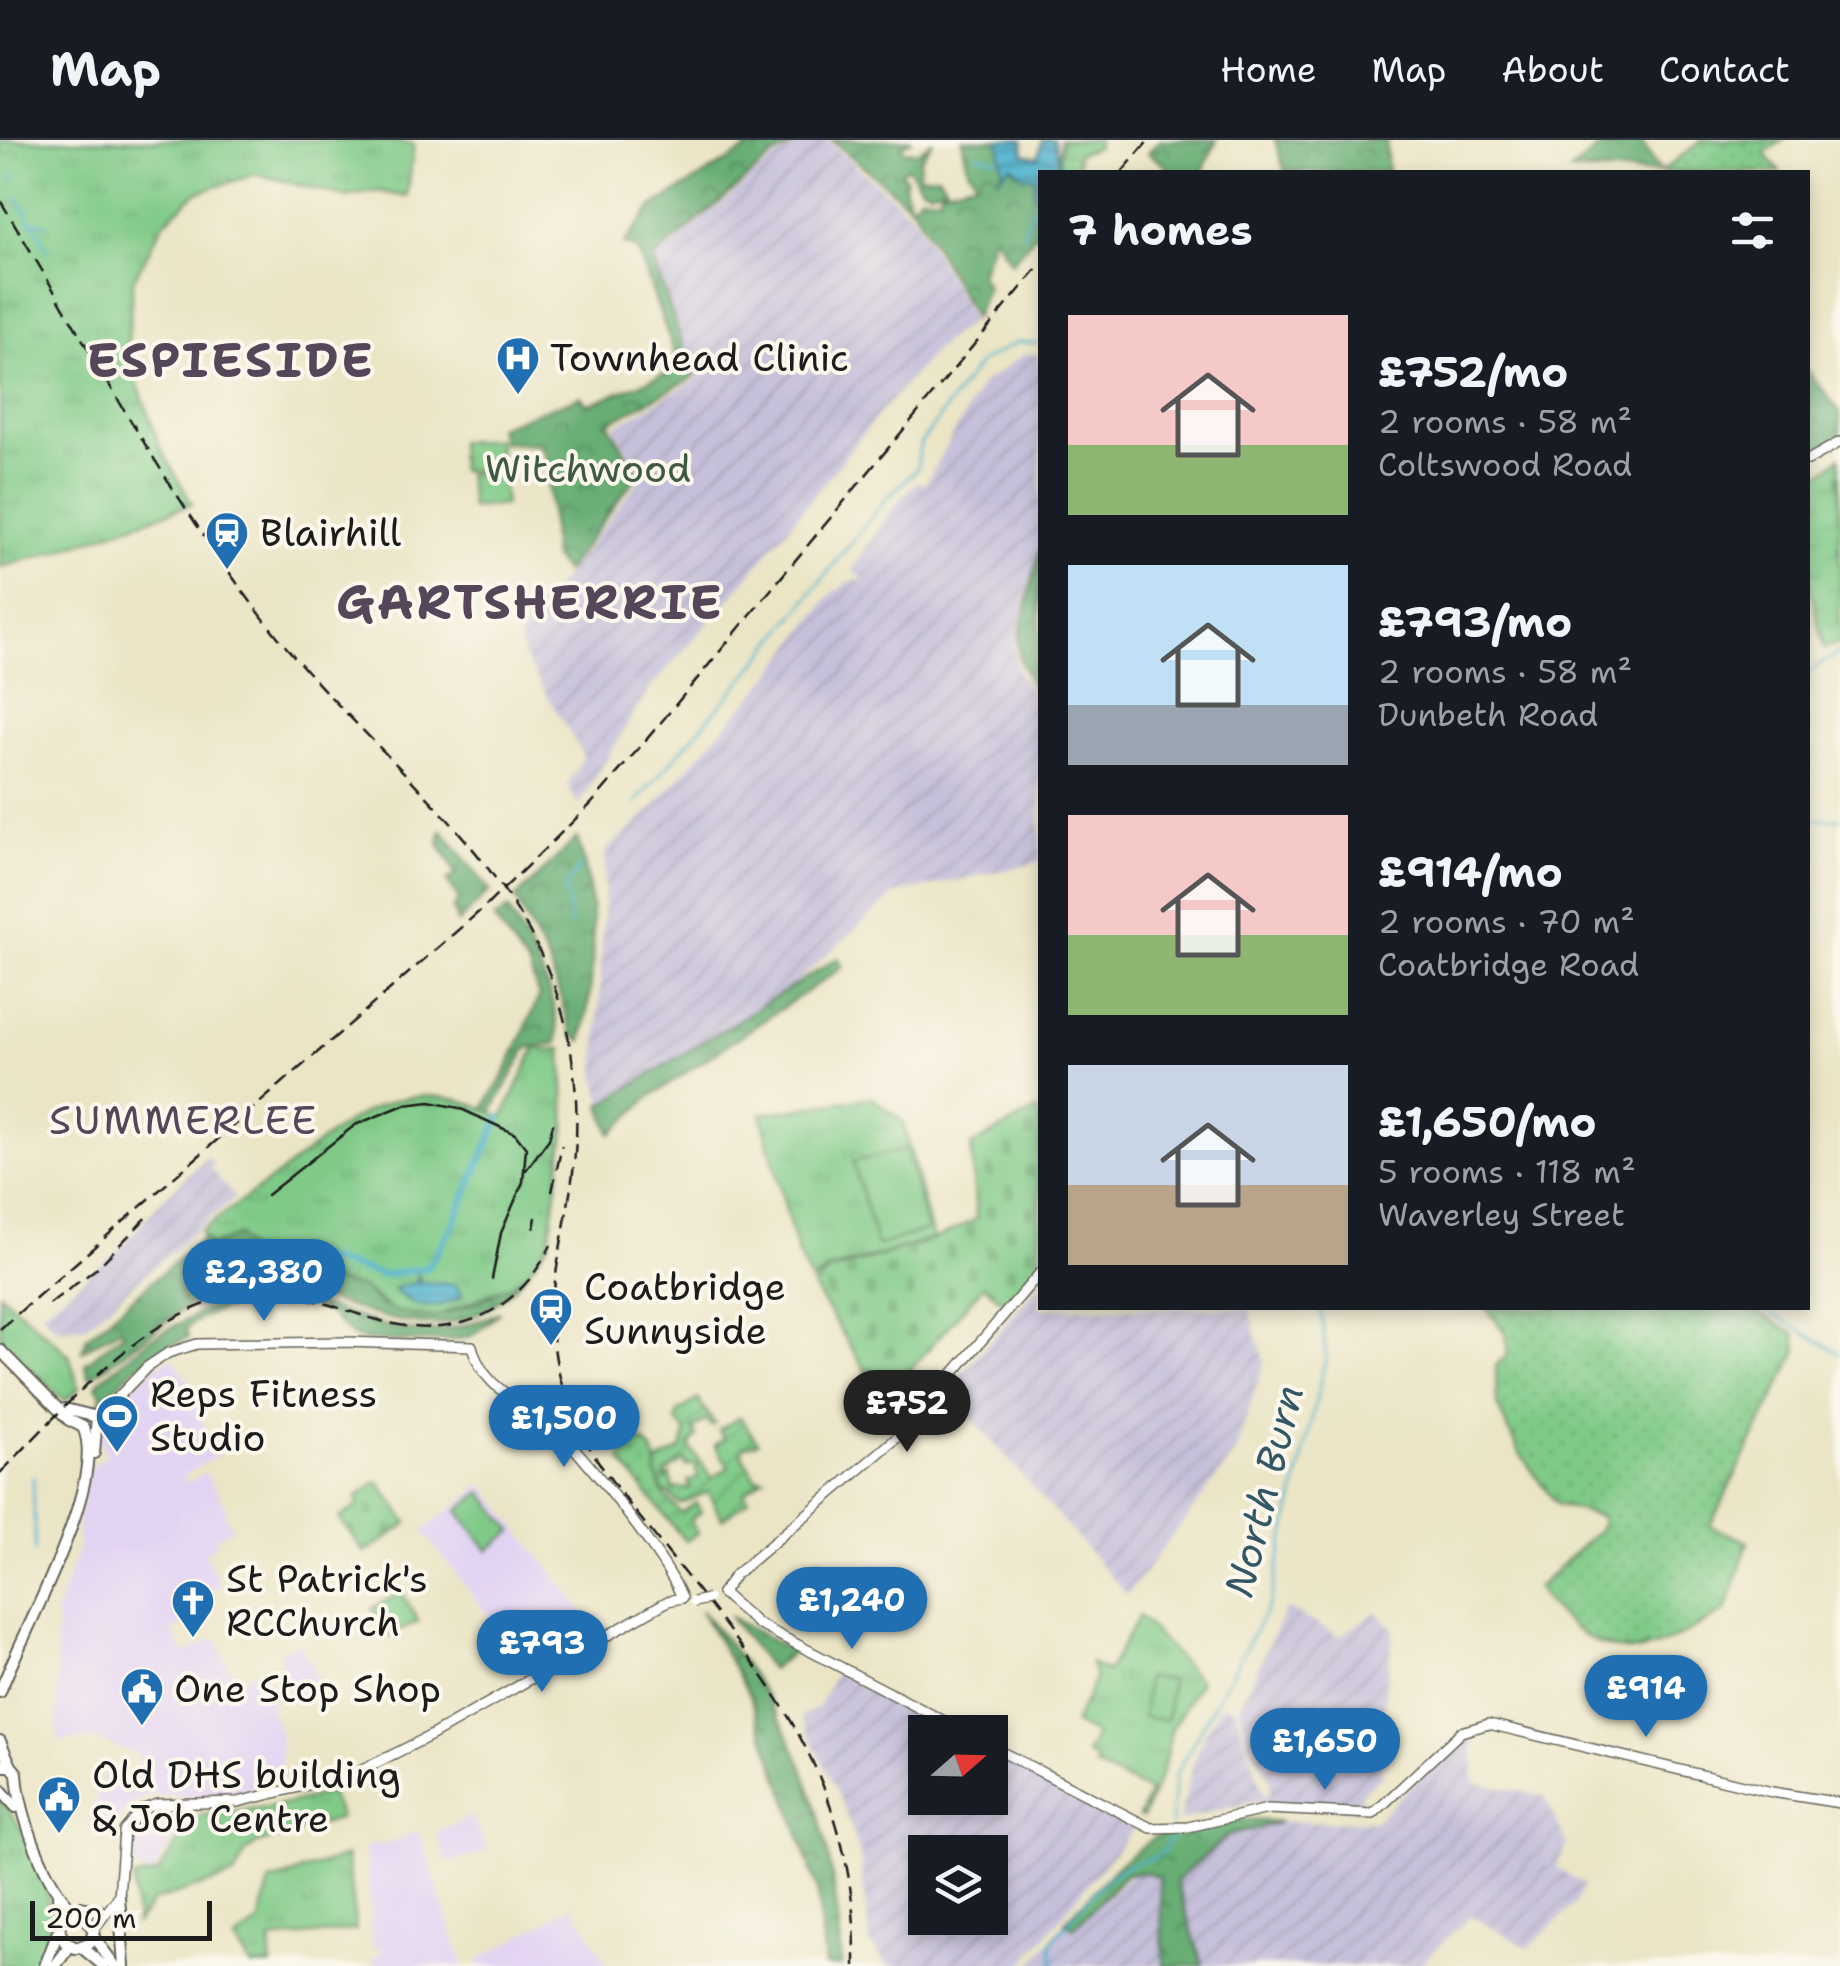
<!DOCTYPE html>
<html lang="en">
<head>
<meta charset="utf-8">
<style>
  :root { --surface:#171b24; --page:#20242c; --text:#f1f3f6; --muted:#9ea1a6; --line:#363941; --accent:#1f6fb2 }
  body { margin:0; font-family:"Shantell Sans",sans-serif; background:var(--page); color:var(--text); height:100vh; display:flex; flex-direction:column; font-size:38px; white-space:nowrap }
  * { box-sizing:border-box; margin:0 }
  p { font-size:32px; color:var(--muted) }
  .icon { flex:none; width:55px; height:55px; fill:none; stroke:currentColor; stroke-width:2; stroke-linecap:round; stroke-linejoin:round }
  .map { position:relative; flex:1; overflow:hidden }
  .sheet { position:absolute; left:1038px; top:30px; width:772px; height:1140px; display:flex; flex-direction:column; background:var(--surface); border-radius:0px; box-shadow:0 5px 15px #0003 }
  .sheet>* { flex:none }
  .needle { width:65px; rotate:70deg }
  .tools { position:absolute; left:908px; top:1575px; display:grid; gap:20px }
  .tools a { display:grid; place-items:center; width:100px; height:100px; border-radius:0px; background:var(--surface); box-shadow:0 5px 15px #0003; font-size:50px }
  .scale { position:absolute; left:30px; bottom:25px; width:182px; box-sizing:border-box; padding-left:10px; border:5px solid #1c1c1c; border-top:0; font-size:28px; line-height:35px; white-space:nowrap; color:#1c1c1c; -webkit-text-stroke:8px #fbf7ec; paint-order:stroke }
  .price { position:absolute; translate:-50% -85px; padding:0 22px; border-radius:35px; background:var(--accent); color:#fff; font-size:32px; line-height:65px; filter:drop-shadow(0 2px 5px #0008) }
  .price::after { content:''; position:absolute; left:50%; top:60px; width:30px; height:22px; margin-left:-15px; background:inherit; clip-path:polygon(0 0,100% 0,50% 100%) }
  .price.selected { background:#222; color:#fff }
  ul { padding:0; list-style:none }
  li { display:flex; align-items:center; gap:30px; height:250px; padding:0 30px }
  li span { display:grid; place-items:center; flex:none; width:280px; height:200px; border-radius:0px; color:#555 }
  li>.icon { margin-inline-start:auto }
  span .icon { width:120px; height:120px; fill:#fffc; stroke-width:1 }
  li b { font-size:42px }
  h2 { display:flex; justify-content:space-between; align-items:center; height:120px; padding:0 30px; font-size:42px }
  header { display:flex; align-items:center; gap:60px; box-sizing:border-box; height:140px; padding:0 50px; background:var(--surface); border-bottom:2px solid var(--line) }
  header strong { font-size:48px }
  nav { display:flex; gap:55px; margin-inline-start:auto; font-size:35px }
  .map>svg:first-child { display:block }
</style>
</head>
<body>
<header>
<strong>Map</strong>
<nav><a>Home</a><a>Map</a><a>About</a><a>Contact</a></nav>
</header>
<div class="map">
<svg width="1840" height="1826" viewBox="0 0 1840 1826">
  <defs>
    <pattern id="industrial-furrows" width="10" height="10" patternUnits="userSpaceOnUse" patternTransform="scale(2.5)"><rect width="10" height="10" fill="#c6c0da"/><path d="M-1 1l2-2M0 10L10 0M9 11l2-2" fill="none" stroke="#aaa4ba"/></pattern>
    <pattern id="grass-dots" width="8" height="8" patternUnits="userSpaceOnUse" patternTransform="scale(2.5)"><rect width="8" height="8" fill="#80ca88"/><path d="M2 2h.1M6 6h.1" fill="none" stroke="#6ead75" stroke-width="1.8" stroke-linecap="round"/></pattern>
    <pattern id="forest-crowns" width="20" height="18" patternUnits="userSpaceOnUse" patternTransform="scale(2.5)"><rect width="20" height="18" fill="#68ae74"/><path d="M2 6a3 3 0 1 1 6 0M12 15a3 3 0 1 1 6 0" fill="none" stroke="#558d5e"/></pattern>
    <pattern id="wetland-marsh" width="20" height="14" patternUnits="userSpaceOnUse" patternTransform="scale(2.5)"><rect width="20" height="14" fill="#80ca88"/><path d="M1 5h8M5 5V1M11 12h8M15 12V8" fill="none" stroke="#6ead75"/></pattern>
    <pattern id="cemetery-stones" width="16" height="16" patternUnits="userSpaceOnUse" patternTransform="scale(2.5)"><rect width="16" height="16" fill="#80ca88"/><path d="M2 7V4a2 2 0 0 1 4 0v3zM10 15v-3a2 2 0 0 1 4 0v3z" fill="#6ead75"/></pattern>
    <pattern id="park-tufts" width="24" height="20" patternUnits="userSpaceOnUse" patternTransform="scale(2.5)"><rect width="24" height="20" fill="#80ca88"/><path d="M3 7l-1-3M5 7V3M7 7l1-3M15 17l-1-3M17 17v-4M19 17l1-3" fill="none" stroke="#6ead75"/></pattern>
    <pattern id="garden-furrows" width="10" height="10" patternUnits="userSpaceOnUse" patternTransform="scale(2.5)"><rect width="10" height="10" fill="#80ca88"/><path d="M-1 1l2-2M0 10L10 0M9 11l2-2" fill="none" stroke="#6ead75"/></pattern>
    <pattern id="water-rules" width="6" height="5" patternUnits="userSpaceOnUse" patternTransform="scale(2.5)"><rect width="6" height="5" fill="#50b3cf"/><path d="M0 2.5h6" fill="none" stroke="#4291a7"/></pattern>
  </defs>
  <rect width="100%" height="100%" fill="#fbf7ec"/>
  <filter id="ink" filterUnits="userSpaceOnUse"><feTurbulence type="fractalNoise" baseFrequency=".01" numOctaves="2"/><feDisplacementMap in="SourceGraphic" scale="20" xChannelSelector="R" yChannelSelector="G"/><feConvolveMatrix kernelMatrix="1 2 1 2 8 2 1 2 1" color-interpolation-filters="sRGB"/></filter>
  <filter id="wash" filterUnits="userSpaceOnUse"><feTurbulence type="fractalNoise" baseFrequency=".0048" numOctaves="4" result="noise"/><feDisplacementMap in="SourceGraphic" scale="40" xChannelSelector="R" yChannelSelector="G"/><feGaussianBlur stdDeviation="2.25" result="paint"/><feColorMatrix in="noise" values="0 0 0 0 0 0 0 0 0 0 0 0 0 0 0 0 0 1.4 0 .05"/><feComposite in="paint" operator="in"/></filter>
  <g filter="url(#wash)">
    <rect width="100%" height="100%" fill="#ebe5c6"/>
    <g fill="#e3d3f3">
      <polygon points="172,1217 208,1271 199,1277 221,1313 183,1336 187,1343 205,1332 227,1369 223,1371 233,1389 215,1397 218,1404 204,1412 221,1445 203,1455 206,1472 172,1491 184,1514 215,1498 236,1541 256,1531 274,1562 269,1565 281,1595 281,1628 286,1639 205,1659 149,1655 125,1669 115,1690 88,1685 105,1631 132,1639 139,1615 94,1599 58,1601 56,1471 78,1410 78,1378 91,1326 108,1316 97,1297 125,1255 153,1228"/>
      <polygon points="483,1344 598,1491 531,1531 423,1391"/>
      <polygon points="300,1502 319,1542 296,1553 277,1514"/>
      <polygon points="161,1670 189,1674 153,1733 133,1729 131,1695 147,1672"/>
      <polygon points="472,1676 488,1711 447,1723 437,1693"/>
      <polygon points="419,1691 463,1826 374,1826 373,1816 381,1816 382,1809 372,1807 365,1706 392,1703"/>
      <polygon points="573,1766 608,1826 478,1826 479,1820"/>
    </g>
    <g fill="url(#industrial-furrows)" fill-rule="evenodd">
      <polygon points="809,0 827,0 914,77 972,180 936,209 878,275 741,446 649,549 578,666 568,644 584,617 523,515 519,496 642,336 613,287 697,239 655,120 775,18"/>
      <polygon points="1026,213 1040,215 1040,402 1014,507 1017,530 1040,570 1040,722 895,754 760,874 603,963 596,935 606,710 642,679 769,538 829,457 850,441 866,440 852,431 888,374 917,342 925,344 982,244"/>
      <polygon points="208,1017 214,1023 210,1028 235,1057 84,1187 56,1188 42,1172 120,1110 161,1061"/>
      <polygon points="1040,1144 1040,1168 1249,1168 1264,1221 1235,1314 1127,1455 947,1250"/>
      <polygon points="1286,1468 1340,1496 1376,1472 1394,1489 1379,1599 1392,1612 1379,1630 1383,1634 1361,1653 1360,1670 1255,1661 1179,1681 1197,1609 1222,1564 1235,1569 1264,1656 1269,1657 1270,1639 1249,1604 1239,1567"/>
      <path d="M836 1532 952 1592H925V1658H990V1612L1134 1688 1021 1826H889L870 1804 860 1715 843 1665 801 1577 818 1567ZM925 1712H990V1778H925Z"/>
      <polygon points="1473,1592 1474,1642 1544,1656 1567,1705 1556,1727 1585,1745 1573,1766 1529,1808 1470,1776 1418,1826 1204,1826 1175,1741 1227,1696 1281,1682 1375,1681 1464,1595"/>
      <polygon points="1134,1731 1159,1737 1164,1826 1030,1826 1065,1782 1074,1787"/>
    </g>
    <g fill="url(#grass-dots)" stroke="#4e7352" stroke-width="2.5">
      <polygon points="1702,0 1783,0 1765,13 1780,32 1661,32"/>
      <path d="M1486 1168H1751L1795 1194 1797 1211 1710 1386 1748 1402 1726 1471C1703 1483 1679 1499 1654 1507 1605 1523 1559 1481 1537 1448L1600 1389 1602 1377 1556 1364 1519 1312 1497 1265 1496 1225 1508 1215 1506 1194Z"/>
      <path d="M637 1299C660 1307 656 1328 660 1347 663 1357 674 1365 681 1373L696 1363 701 1372 690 1380 698 1393 685 1401 621 1321 626 1305Z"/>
    </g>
    <g fill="url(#forest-crowns)" stroke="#426548" stroke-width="2.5">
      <polygon points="762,0 804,0 772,17 653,119 694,237 608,283 638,334 565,432 553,418 547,319 539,305 502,302 498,287 581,256 587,265 680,228 637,109 624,104 651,68"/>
      <polygon points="832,0 913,0 901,6 904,11 918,12 933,0 920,20 919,36 938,35 946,46 931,51 920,46 909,28 904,29 900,33 906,38 904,46 911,66 921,55 939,57 941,50 977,41 968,29 962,0 999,0 1003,30 998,37 1011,25 1017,32 1036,37 1040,89 1011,123 994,96 980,135 987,147 974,178 914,69"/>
      <polygon points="1159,0 1217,0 1202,32 1166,32 1166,26 1148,13"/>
      <polygon points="1275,0 1386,0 1388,32 1285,32"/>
      <polygon points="1608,0 1640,0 1661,32 1570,32"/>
      <polygon points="1808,231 1840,272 1840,298 1808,316"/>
      <polygon points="1040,408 1040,502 1034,534 1040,535 1040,565 1019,518 1018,502"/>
      <polygon points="442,690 490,751 458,783 453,769 459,759 447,741 456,734 439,703"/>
      <path d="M577 698C599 766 596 831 582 901L572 895 550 825 515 759Z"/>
      <path d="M508 769C529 807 561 857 557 903L527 908 465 1020 455 1014 506 932 539 857 530 829 494 779Z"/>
      <polygon points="838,818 843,827 650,957 611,994 601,965"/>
      <polygon points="231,1096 240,1098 250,1113 227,1121 181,1152 186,1167 90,1238 85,1224 124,1192 120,1189 82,1211 87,1197 204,1097 211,1106"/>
      <path d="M526 1134C433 1247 339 1131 230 1149L250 1137 308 1135 363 1148 382 1166 447 1174 487 1158Z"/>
      <path d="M283 1157C374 1172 404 1216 500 1172 491 1179 481 1191 470 1196 454 1203 371 1203 355 1197 345 1192 337 1178 326 1172 289 1153 217 1161 186 1189L188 1198C149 1212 126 1235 99 1266L102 1255 96 1246 100 1240 150 1199 214 1165Z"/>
      <path d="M700 1470C799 1577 834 1683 842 1826H825L817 1748 790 1668 750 1556Z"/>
      <polygon points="729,1476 793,1512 771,1530"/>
      <polygon points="1237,1679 1280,1682 1227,1696 1176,1741 1203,1826 1164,1826 1159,1737 1144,1732 1126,1734 1074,1788 1065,1782 1117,1726 1154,1697"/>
    </g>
    <g fill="url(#wetland-marsh)" stroke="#4e7352" stroke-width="2.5">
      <polygon points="1060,0 1098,0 1097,7 1077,14 1078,28 1059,29"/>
      <polygon points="1840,317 1840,502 1824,509 1808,441 1808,339 1820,335"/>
    </g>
    <g fill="url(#cemetery-stones)" stroke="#4e7352" stroke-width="2.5">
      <polygon points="1036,970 1040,979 1040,1122 1004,1163 984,1145 884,1260 813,1147 828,1132 933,1100 976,1079 971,1006"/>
      <polygon points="378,1341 408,1383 365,1413 339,1378 359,1365 356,1358"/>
    </g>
    <g fill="url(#park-tufts)" stroke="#4e7352" stroke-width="2.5">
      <polygon points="0,0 382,0 414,4 407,57 378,51 345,57 256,34 196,53 164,82 133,141 127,214 160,307 192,364 58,411 0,427"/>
      <path d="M535 909H562L566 984 549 1102 526 1134 511 1145 434 1177 393 1171 363 1148 308 1135 250 1137 186 1167 181 1152 194 1140 198 1128 250 1113 238 1095 212 1106 200 1092C229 1069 258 1050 287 1028 361 969 408 930 503 977Z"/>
      <polygon points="872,957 903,982 933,1099 827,1130 812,1143 797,1112 761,974"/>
      <polygon points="0,1153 69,1215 79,1248 65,1261 0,1203"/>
      <polygon points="817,1418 865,1453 851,1480 797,1452"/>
      <polygon points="1139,1476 1200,1541 1172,1588 1163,1629 1143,1677 1139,1676 1150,1652 1094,1626 1097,1621 1086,1614 1096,1595 1074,1584 1095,1539 1091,1523 1107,1532"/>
      <polygon points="330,1653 340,1678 257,1704 246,1712 234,1736 153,1761 136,1784 133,1739 159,1733 179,1699 201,1675 274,1667"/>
      <path d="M0 1656C34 1706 72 1770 35 1826H0Z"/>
      <polygon points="346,1716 356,1790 271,1800 271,1825 251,1826 235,1800 259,1783 270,1742"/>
    </g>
    <path fill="url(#garden-furrows)" stroke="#4e7352" stroke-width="2.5" fill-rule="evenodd" d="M698 1259 715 1284 711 1286 706 1280 693 1289 697 1296 689 1306 712 1338 729 1327 715 1305 724 1298 719 1290 740 1277 758 1302 743 1307 742 1315 756 1338H764L744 1352 749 1360 722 1379 708 1352 680 1364 667 1352 664 1355 656 1332 658 1322 681 1309 686 1292 676 1281 678 1272ZM685 1320 686 1326 695 1324 698 1338 688 1341 690 1348 674 1349 670 1335 665 1340V1333Z"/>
    <g fill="#80ca88" stroke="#4e7352" stroke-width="2.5">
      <polygon points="498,299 500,328 460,331 458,302"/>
      <polygon points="501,331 505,365 471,368 467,334"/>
      <polygon points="906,1009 927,1090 877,1106 853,1022"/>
      <polygon points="482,1352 513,1391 488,1410 458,1371"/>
      <polygon points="402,1452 418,1482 387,1497 372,1468"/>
      <polygon points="1147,1537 1171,1540 1167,1580 1143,1577"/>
    </g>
    <g fill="url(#water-rules)" stroke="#366876" stroke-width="2.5">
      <polygon points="999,0 1023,0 1024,14 1038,17 1042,0 1054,0 1059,21 1052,32 1040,32 1040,63 1034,54 1035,37 1023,36 1011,25 997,40 1003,30"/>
      <path d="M417 1132 421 1142 456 1145 463 1157C434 1170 418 1172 393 1149L417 1142Z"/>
    </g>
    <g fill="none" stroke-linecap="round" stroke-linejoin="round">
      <g stroke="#50b3cf" stroke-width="2.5">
        <polyline points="975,14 998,19"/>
        <polyline points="13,41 14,35"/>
        <polyline points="17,57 49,111"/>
        <polyline points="29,81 47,84"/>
        <polyline points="1023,95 1036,61"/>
        <polyline points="1808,532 1840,512"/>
        <polyline points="636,662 751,530 884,361 917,329 920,304 979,223 1017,202 1040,203"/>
        <polyline points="1808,679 1840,679"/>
        <polyline points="571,786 565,748 582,725"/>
        <polyline points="1763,1168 1840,1214"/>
        <polyline points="33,1337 35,1412"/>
        <polyline points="1171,1685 1175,1636 1269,1465 1326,1217 1321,1168"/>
        <path d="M1054 1826 1051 1803C1068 1784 1103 1736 1124 1727 1146 1717 1165 1724 1171 1693"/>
      </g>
      <polyline stroke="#50b3cf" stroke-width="6" points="312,1116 382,1135 427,1128 451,1089 500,977"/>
    </g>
  </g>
  <g filter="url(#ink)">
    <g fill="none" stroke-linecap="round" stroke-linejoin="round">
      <g stroke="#646258" stroke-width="12">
        <g id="secondary">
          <polyline points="1808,320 1840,302"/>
          <path d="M97 1279 147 1227 168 1213 197 1204 345 1202 472 1206C482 1249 522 1261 552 1286 581 1310 670 1424 682 1458"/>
          <polyline points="722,1453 734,1436 899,1296 1040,1133"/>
          <polyline points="722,1453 758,1484 965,1592"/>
          <polyline points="990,1606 1151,1688 1188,1687 1268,1669 1373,1674 1461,1592 1489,1584 1772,1652 1840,1663"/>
          <polyline points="94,1789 119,1756 124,1691 141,1670 157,1664 238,1662 356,1633 432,1595 668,1461 682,1458"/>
        </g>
      </g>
      <g stroke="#646258" stroke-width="14">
        <g id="primary">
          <path d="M0 1210 69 1280 83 1287C109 1342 21 1494 0 1552"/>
          <polyline points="65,1269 97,1277 94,1313"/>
          <polyline points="0,1601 11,1626"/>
          <path d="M0 1626H11L17 1633C19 1672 45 1747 76 1773"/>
          <polyline points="0,1649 16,1667"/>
          <polyline points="119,1756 124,1826"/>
          <polyline points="81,1767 100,1771"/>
          <polyline points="60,1790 65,1802 76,1808 89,1803 94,1791 83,1774 70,1775 61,1784"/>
          <polyline points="93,1796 115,1826"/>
          <polyline points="81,1807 104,1826"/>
          <polyline points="45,1826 61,1784 58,1756"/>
          <polyline points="55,1826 70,1806"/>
        </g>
      </g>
      <use href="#secondary" stroke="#fff" stroke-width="9"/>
      <use href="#primary" stroke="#fff" stroke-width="10"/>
      <g stroke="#1c1c1c" stroke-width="2.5">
        <polyline points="526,1030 549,999 553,984"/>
        <polyline points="267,1055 355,985 404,965 430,962 459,968 515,994 526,1008 523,1042 501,1093 492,1139"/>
      </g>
      <g stroke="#1c1c1c" stroke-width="2.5" stroke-dasharray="15 8" stroke-linecap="butt">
        <polyline points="1122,32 1149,0"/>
        <path d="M0 60C88 205 169 359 274 492 364 606 494 697 549 833 572 889 580 953 575 1013 566 1117 528 1179 577 1284 599 1330 634 1369 665 1409 773 1545 857 1642 855 1826"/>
        <polyline points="552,1052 562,1005"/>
        <polyline points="534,1089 536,1077"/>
        <polyline points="49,1164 97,1128 146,1078"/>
        <polyline points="0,1189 489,763 591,664 658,586 1040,125"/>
        <path d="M0 1333C67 1267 136 1177 233 1156 324 1136 385 1214 477 1178 511 1164 535 1138 551 1105"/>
      </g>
      <g stroke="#646258" stroke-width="12" stroke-linecap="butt">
        <polyline id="secondary-bridge" points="694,1462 708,1459"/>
      </g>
      <use href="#secondary-bridge" stroke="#fff" stroke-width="9"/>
    </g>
  </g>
  <defs>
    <g id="hospital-pin" transform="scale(2.25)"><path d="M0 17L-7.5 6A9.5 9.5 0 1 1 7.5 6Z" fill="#1f6fb2" stroke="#fbf7ec"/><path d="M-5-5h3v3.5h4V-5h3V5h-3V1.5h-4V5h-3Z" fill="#fff"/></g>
    <g id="station-pin" transform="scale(2.25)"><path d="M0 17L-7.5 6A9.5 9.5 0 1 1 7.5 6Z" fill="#1f6fb2" stroke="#fbf7ec"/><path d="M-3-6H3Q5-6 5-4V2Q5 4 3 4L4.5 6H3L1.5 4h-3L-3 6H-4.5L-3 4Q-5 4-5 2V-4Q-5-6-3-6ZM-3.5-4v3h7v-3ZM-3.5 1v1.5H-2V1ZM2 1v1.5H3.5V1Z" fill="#fff"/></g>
    <g id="stadium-pin" transform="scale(2.25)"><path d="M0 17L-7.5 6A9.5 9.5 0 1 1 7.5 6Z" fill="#1f6fb2" stroke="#fbf7ec"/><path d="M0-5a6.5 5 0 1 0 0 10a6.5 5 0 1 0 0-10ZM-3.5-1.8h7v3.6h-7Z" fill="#fff"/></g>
    <g id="church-pin" transform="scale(2.25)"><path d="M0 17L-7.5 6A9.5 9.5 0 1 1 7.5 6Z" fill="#1f6fb2" stroke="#fbf7ec"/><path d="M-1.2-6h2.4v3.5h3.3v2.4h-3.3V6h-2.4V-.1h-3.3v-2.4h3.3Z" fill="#fff"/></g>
    <g id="civic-pin" transform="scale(2.25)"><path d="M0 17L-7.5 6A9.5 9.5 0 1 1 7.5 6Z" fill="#1f6fb2" stroke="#fbf7ec"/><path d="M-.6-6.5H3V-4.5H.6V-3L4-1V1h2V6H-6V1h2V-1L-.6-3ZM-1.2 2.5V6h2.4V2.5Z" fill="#fff"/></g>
  </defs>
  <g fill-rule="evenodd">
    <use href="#hospital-pin" x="518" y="218"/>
    <use href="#station-pin" x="227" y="393"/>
    <use href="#station-pin" x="551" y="1169"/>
    <use href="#stadium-pin" x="117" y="1276"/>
    <use href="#church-pin" x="193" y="1461"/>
    <use href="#civic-pin" x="142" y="1549"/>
    <use href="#civic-pin" x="59" y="1657"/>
  </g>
  <g text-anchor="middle" stroke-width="8" stroke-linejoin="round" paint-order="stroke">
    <g font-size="38" fill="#1c1c1c" stroke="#fbf7ec" text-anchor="start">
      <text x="550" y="231">Townhead Clinic</text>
      <text x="260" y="406">Blairhill</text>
      <text x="584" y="1160">Coatbridge<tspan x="584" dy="44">Sunnyside</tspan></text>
      <text x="150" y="1267">Reps Fitness<tspan x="150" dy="44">Studio</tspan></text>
      <text x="226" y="1452">St Patrick's<tspan x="226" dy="44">RCChurch</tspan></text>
      <text x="174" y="1562">One Stop Shop</text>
      <text x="92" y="1648">Old DHS building<tspan x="92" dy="44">&amp; Job Centre</tspan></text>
    </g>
    <g font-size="38" fill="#3f5942" stroke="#fbf7ec">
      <text x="588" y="342">Witchwood</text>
    </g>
    <g font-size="40" letter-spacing="2.5" fill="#56465a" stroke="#fbf7ec">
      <text x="184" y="994">SUMMERLEE</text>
    </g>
    <g font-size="40" font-style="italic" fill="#315864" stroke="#fbf7ec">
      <text transform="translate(1264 1351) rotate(-76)" y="14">North Burn</text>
    </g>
    <g font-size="48" font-weight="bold" letter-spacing="2.5" fill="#56465a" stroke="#fbf7ec">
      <text x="231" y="237">ESPIESIDE</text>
      <text x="530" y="479">GARTSHERRIE</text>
    </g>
  </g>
</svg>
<div class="tools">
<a><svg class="needle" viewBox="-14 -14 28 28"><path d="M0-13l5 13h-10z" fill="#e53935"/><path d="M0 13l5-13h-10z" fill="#9ea1a6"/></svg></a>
<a><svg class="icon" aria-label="layers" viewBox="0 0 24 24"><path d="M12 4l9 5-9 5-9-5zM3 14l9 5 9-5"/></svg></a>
</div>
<div class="scale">200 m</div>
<b class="price" style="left:264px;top:1184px">£2,380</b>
<b class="price selected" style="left:907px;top:1315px">£752</b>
<b class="price" style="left:564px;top:1330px">£1,500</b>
<b class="price" style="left:852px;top:1512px">£1,240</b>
<b class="price" style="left:542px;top:1555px">£793</b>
<b class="price" style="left:1646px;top:1600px">£914</b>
<b class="price" style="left:1325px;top:1653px">£1,650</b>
<section class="sheet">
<h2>7 homes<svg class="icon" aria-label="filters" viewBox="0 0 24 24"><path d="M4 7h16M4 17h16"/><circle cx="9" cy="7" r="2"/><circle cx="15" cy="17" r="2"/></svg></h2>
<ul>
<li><span style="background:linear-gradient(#f6c9c9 65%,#8fb573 0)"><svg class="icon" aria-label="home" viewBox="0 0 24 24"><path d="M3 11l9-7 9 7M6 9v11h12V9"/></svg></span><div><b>£752/mo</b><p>2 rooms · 58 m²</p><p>Coltswood Road</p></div></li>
<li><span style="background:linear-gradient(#bfe0f5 70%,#9aa5b1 0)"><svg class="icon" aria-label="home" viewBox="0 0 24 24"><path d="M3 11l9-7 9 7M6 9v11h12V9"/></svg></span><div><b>£793/mo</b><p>2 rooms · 58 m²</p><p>Dunbeth Road</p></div></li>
<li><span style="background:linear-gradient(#f6c9c9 60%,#8fb573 0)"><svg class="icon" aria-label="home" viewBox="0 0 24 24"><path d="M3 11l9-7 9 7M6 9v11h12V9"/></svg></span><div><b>£914/mo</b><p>2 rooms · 70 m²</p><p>Coatbridge Road</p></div></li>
<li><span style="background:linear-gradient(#c9d6e8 60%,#b9a48a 0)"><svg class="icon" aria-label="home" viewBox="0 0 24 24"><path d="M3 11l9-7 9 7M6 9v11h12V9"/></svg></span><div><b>£1,650/mo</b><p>5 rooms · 118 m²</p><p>Waverley Street</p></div></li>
</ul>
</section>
</div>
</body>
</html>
